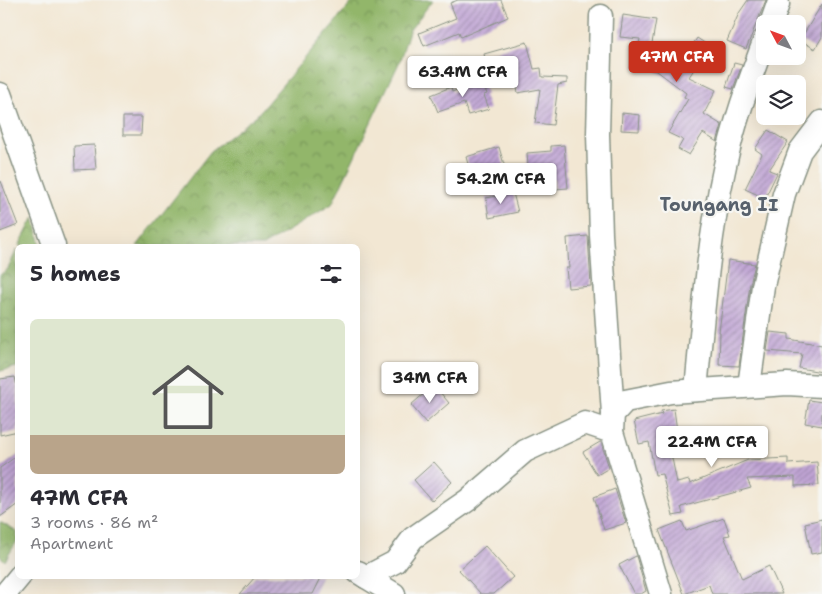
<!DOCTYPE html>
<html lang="en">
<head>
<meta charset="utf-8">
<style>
  :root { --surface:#fff; --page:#f7f7f7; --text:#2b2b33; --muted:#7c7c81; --accent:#c8321e }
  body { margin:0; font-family:"Shantell Sans",sans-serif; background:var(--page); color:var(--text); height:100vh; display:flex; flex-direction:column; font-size:19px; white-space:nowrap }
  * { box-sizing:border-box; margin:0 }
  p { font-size:16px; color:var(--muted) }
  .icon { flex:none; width:28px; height:28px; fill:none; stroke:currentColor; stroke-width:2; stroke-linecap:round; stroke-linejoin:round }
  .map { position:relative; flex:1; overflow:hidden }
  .sheet { position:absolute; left:15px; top:244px; width:345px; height:335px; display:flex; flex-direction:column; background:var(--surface); border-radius:8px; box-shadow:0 5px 20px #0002 }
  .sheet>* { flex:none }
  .needle { width:32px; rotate:311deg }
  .fabs { position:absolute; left:756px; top:15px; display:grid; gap:10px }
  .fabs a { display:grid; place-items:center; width:50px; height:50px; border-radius:8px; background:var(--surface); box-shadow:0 5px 20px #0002; font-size:25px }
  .price { position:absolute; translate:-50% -42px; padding:0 11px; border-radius:5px; background:#fff; color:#222; font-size:16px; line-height:32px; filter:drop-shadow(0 1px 2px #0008) }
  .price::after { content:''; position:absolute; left:50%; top:30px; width:15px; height:11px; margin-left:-8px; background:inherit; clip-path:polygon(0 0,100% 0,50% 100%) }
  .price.active { background:var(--accent); color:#fff }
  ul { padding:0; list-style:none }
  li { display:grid; align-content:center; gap:10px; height:265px; padding:0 15px }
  li span { display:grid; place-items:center; height:155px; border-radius:8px; color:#555 }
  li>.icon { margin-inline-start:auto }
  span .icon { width:90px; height:90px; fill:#fffc; stroke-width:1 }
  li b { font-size:21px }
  h2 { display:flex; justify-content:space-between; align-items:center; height:60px; padding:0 15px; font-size:21px }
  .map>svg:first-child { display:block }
</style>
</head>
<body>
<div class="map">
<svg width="822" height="594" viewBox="0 0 822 594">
  <defs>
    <pattern id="forest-crowns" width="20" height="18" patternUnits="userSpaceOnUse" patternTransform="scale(1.25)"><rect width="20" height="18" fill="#92b66a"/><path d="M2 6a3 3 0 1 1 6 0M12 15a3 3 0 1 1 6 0" fill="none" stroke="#779558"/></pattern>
    <pattern id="building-hatch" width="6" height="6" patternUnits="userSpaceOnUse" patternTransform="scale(1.25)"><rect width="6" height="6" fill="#c0a4d4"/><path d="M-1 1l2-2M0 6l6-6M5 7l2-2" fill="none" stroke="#9b87ad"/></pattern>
  </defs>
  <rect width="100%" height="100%" fill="#f6f6f2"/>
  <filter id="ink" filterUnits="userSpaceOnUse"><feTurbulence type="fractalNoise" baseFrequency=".02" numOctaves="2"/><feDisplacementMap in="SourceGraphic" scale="10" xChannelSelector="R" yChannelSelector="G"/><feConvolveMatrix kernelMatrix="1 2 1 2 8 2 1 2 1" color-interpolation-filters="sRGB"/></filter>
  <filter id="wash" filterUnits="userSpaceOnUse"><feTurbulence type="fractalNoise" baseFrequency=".0096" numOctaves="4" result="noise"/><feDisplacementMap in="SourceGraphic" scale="20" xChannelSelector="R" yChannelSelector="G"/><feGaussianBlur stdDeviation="1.12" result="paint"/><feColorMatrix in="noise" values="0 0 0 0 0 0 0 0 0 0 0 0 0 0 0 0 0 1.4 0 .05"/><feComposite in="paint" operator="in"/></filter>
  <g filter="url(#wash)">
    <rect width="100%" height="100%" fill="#f2e7d3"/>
    <g fill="url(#forest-crowns)" stroke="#587a4f">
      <polygon points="354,0 433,0 409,31 399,63 332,204 263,246 137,246 211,151 257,115"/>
      <polygon points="34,217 41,246 19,246"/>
      <polygon points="17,249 17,367 0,371 0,275 8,269"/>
      <polygon points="0,522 17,532 17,541 5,561 0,556"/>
    </g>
    <g id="blocks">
      <g fill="url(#building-hatch)">
        <polygon points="458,0 501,0 508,17 461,37 459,32 424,46 419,33 456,18 450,3"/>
        <polygon points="748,0 766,0 746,49 727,41 739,13"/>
        <polygon points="822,4 822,37 815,49 800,40"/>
        <polygon points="623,15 656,20 650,55 683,60 697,38 709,46 689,77 716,90 704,114 722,125 717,142 703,133 689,155 678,149 683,140 668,133 688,99 684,97 686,93 657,71 635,67 640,39 620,37"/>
        <polygon points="527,42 534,69 541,68 542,77 567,78 567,83 558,85 553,125 535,123 540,89 518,93 513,67 489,74 484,54"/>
        <polygon points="734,63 742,65 733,89 726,87"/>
        <polygon points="481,80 487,94 484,95 489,109 468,115 464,103 438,112 431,95 451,87 452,92"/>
        <polygon points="622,113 640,115 639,131 621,130"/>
        <polygon points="123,117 142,117 141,135 123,135"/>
        <polygon points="768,130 788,142 769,170 777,173 765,198 745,189 762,154 755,149"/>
        <polygon points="94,145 96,169 75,170 74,146"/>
        <polygon points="564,145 568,188 555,189 554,179 529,180 527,153 551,151 551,146"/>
        <polygon points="499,147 505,168 472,178 466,157"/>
        <polygon points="1,181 18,225 0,232 0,182"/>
        <polygon points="513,193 518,212 489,218 486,198"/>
        <polygon points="588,236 591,286 568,288 566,268 569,268 567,238"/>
        <polygon points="728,260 755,264 750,284 739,366 719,365 720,332 719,332"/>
        <polygon points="770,332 789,334 789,339 822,345 822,372 799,368 802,354 767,351"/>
        <polygon points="15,377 18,391 18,431 0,435 0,379"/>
        <polygon points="434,385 449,403 426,423 411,405"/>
        <polygon points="809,400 822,402 822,426 805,423"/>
        <polygon points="674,409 677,431 667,433 677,483 689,480 690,484 748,460 788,458 788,464 817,462 819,485 795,486 795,477 747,479 751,488 681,507 683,514 673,516 662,474 655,475 649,442 639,444 634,421 662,414 661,411"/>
        <polygon points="600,442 601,442 609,468 597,475 583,452"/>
        <polygon points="18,455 18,504 0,517 0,468"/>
        <polygon points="434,462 452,482 432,501 414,480"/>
        <polygon points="615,489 626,523 604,530 594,497"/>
        <polygon points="724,518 730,535 724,536 742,579 769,566 782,594 712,594 709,585 684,594 659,530 682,521 686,531"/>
        <polygon points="822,519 822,552 811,554 805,523"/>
        <polygon points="485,546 513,577 494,594 481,594 459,570"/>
        <polygon points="636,556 646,591 641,594 634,594 619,565"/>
        <polygon points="256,576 322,576 313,594 240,594"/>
      </g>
    </g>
  </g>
  <g filter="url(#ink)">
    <use href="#blocks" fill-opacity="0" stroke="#889284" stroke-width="1"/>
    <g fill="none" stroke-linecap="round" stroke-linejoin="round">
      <g stroke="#889284" stroke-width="25">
        <g id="minor">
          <polyline points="601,16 598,134 601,235 613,414"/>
          <polyline points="771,24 778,4"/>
          <polyline points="0,94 54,246"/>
          <polyline points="749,386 763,286 784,194 800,151 822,122"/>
          <path d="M696 390C703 317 708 242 724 170 733 125 749 82 765 39"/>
          <polyline points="358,572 394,594"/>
          <polyline points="366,577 395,562 413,538 468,500 525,451 585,423 612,432"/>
          <polyline points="5,594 20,576"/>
          <polyline points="661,594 612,432 613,414 625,401 671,392 787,384 822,386"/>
        </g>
      </g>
      <use href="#minor" stroke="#fff" stroke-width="22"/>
    </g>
  </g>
  <g text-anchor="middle" stroke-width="4.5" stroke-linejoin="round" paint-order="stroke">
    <g font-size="18" font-weight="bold" fill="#57616c" stroke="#f6f6f2">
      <text x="719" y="211">Toungang II</text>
    </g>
  </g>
</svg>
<div class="fabs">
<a><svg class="needle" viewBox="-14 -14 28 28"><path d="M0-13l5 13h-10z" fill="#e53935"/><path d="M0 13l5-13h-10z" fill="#7c7c81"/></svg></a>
<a><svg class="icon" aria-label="layers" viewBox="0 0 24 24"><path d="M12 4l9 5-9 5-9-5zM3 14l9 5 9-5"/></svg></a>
</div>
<b class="price active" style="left:677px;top:83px">47M CFA</b>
<b class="price" style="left:463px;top:98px">63.4M CFA</b>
<b class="price" style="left:501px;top:205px">54.2M CFA</b>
<b class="price" style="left:430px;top:404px">34M CFA</b>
<b class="price" style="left:712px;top:468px">22.4M CFA</b>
<section class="sheet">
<h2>5 homes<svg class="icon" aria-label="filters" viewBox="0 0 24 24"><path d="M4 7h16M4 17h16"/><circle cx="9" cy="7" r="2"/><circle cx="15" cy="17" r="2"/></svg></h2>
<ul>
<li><span style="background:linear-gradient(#dfe7d0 75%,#b9a48a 0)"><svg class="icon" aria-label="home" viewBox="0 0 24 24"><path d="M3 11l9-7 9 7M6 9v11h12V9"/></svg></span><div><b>47M CFA</b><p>3 rooms · 86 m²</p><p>Apartment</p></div></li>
</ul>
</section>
</div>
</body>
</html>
